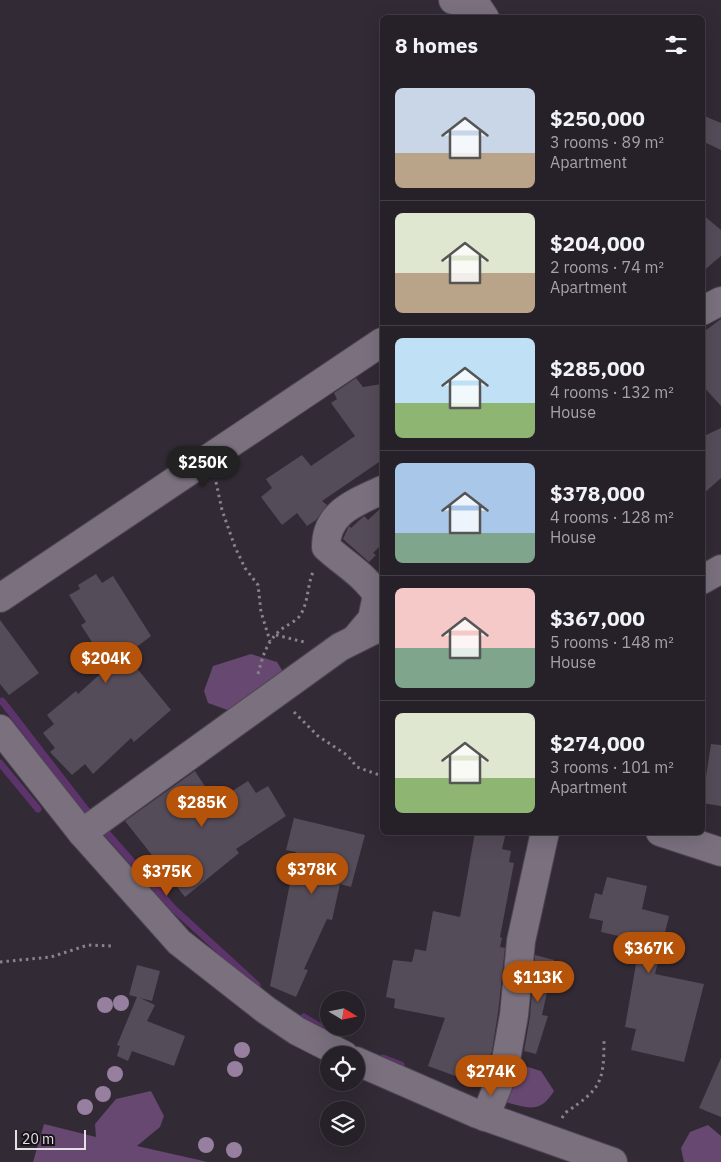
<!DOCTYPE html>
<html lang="en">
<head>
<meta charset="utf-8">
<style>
  :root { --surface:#262028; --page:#322d34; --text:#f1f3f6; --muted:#a4a3a8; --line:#423e45; --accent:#b45309 }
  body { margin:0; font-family:"IBM Plex Sans",sans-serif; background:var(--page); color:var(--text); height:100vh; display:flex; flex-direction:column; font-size:19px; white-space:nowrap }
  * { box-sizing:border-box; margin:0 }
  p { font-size:16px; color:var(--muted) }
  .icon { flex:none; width:28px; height:28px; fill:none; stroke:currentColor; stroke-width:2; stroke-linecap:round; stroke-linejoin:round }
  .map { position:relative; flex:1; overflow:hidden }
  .panel { position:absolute; left:380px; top:15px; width:325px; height:820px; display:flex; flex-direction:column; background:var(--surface); border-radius:8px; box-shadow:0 5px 20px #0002,0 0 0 1px var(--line) }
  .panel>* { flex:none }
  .needle { width:32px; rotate:100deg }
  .tools { position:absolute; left:320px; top:991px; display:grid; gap:10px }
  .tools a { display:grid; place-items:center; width:45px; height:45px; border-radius:50%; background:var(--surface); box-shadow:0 5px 20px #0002,0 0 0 1px var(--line); font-size:25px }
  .scale { position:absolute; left:15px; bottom:12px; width:71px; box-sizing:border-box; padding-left:5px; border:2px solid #e5dfe7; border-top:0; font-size:14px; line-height:18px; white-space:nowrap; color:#e5dfe7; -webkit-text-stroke:4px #181419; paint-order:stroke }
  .price { position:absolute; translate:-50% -42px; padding:0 11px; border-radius:18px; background:var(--accent); color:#fff; font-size:16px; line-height:32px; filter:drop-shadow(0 1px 2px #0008) }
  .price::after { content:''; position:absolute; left:50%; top:30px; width:15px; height:11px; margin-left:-8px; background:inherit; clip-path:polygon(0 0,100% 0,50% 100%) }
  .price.selected { background:#222; color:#fff }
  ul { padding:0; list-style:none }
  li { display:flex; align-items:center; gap:15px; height:125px; padding:0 15px }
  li+li { border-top:1px solid var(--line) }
  li span { display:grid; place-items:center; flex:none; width:140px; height:100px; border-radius:8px; color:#555 }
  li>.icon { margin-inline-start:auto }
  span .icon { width:60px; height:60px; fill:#fffc; stroke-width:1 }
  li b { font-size:21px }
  h2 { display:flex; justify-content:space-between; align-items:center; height:60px; padding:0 15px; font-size:21px }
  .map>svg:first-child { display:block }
</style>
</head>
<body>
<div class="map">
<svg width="721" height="1162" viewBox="0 0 721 1162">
  <rect width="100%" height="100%" fill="#322a35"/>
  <g fill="#664871">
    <polygon points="251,654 277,662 285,675 233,712 208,703 204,691 213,666"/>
    <path d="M518 1064 541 1071 554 1091C540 1114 528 1108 505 1102Z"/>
    <polygon points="151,1091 164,1116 160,1127 137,1146 208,1162 33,1162 44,1124 96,1137 95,1124 116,1099"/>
    <polygon points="708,1125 721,1136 721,1162 684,1162 681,1148 690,1132"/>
  </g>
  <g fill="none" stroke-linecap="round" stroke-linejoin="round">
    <g stroke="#5c336a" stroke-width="7">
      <polyline points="2,701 87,811"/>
      <polyline points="0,763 38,809"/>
      <polyline points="107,833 173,908 257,985"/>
      <polyline points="304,1017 337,1037"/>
      <polyline points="383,1058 401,1065"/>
    </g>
  </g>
  <g fill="#554c59">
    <polygon points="702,115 721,123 721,150 702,141"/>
    <polygon points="702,214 721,230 721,256 702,272"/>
    <polygon points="721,319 721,406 702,385 702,333"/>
    <polygon points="356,378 363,387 382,384 382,460 322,501 327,505 316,520 307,526 297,513 282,525 261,497 272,488 266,479 302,455 311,466 355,436 331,403 337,399 334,393"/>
    <polygon points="721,428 721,478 702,495 702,437"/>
    <polygon points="382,507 382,544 373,553 376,555 369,562 343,539 349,526 351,528 364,516 368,520"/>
    <polygon points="96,574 102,583 113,576 151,636 126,655 171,710 134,742 131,738 93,774 85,764 72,775 50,752 55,748 43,733 54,724 47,715 76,691 78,694 108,667 81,625 86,622 69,595 80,589 78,585"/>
    <polygon points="0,620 39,673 9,695 0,684"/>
    <polygon points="711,744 721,745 721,806 702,803"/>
    <polygon points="195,771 215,802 248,781 256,793 268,786 286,816 236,849 239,853 185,897 125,821"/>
    <polygon points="294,818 365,835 351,887 340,884 332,920 327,919 304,969 308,970 296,997 270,986 296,852 286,850"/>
    <polygon points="475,832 506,832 502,849 511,851 509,862 514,863 500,937 502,938 500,947 505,948 498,1013 492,1051 480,1085 428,1066 445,1018 394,1008 395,999 386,997 393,960 412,962 415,949 426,951 433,911 460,917"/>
    <polygon points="607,877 647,886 642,909 669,916 655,974 704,984 684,1062 631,1050 636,1029 625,1027 640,941 601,932 603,921 589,918 595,893 602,895"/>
    <polygon points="535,955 554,960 542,1015 548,1016 536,1054 524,1051 530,1017"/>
    <polygon points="137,965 160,971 152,1001 140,998 155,1005 147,1021 185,1036 174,1066 132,1051 128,1061 117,1056 120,1046 117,1045 137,997 129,995"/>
    <polygon points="721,1058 721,1117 699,1108"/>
  </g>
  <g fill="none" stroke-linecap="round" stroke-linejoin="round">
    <g stroke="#4f4752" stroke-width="30">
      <g id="minor">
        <polyline points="453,0 477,6 485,18"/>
        <polyline points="702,311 721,301"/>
        <polyline points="702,580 721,569"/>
        <polyline points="0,598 382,342"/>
        <path d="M356 638 372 619 377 595C365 575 343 563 326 547 326 512 355 503 382 490"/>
        <polyline points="0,729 82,833 179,942 266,1010 297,1031 344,1055"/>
        <polyline points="660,832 721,852"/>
        <polyline points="82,833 340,647 382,626"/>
        <polyline points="356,1061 475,1113 613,1162"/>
        <polyline points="485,1117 504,1071 514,1015 521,941 545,832"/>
      </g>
    </g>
    <g stroke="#8a838c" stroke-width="3" stroke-dasharray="2.5 4" stroke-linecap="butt">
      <polyline points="216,482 222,510 235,547 245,568 258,585 261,612 270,641"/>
      <polyline points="276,635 304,642"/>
      <path d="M258 674C263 655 267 640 283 628 289 624 298 620 301 614 309 600 307 584 314 570"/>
      <polyline points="294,712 318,736 347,755 357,767 382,776"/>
      <polyline points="0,962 51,957 88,945 112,946"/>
      <path d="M562 1118 565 1113C600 1089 604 1084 604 1041"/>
    </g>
    <use href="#minor" stroke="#7a707e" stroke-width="28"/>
  </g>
  <g fill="#977fa0">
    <circle cx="121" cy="1003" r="8"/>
    <circle cx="105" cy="1005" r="8"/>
    <circle cx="242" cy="1050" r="8"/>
    <circle cx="235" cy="1069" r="8"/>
    <circle cx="115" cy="1074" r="8"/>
    <circle cx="103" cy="1094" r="8"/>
    <circle cx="85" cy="1107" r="8"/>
    <circle cx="206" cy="1145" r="8"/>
    <circle cx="234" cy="1150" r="8"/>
  </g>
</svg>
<div class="tools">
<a><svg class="needle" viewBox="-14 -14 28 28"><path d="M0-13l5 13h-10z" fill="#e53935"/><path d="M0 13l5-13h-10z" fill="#a4a3a8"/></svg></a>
<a><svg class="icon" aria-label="locate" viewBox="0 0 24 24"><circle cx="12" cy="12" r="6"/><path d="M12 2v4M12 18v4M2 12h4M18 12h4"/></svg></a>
<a><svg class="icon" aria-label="layers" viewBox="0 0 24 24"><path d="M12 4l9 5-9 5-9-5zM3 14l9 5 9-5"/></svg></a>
</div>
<div class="scale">20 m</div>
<b class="price selected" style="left:203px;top:488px">$250K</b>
<b class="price" style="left:106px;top:684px">$204K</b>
<b class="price" style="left:202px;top:828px">$285K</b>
<b class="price" style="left:312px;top:895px">$378K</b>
<b class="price" style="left:167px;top:897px">$375K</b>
<b class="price" style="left:649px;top:974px">$367K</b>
<b class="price" style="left:538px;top:1003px">$113K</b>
<b class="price" style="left:491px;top:1097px">$274K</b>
<section class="panel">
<h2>8 homes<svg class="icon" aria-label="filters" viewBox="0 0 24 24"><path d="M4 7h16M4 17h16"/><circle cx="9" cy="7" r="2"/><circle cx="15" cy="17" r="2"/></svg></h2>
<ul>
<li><span style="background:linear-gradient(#c9d6e8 65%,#b9a48a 0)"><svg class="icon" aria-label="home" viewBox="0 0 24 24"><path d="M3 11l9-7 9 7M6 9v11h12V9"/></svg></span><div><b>$250,000</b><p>3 rooms · 89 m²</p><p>Apartment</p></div></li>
<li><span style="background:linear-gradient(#dfe7d0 60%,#b9a48a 0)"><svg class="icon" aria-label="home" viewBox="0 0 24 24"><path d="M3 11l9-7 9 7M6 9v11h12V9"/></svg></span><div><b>$204,000</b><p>2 rooms · 74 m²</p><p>Apartment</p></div></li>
<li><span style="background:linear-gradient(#bfe0f5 65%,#8fb573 0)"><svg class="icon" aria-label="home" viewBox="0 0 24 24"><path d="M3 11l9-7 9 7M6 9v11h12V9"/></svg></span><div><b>$285,000</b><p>4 rooms · 132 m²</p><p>House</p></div></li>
<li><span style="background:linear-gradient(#a9c7e8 70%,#7fa58c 0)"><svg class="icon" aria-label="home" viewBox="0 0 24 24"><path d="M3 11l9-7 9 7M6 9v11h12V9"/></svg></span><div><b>$378,000</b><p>4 rooms · 128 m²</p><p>House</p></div></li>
<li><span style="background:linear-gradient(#f6c9c9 60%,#7fa58c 0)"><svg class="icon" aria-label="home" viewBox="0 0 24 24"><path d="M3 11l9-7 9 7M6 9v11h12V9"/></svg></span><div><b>$367,000</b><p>5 rooms · 148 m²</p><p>House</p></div></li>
<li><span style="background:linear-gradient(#dfe7d0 65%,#8fb573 0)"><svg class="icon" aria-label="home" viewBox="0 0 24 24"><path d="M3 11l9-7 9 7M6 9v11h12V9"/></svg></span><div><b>$274,000</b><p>3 rooms · 101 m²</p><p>Apartment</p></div></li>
</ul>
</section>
</div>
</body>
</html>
